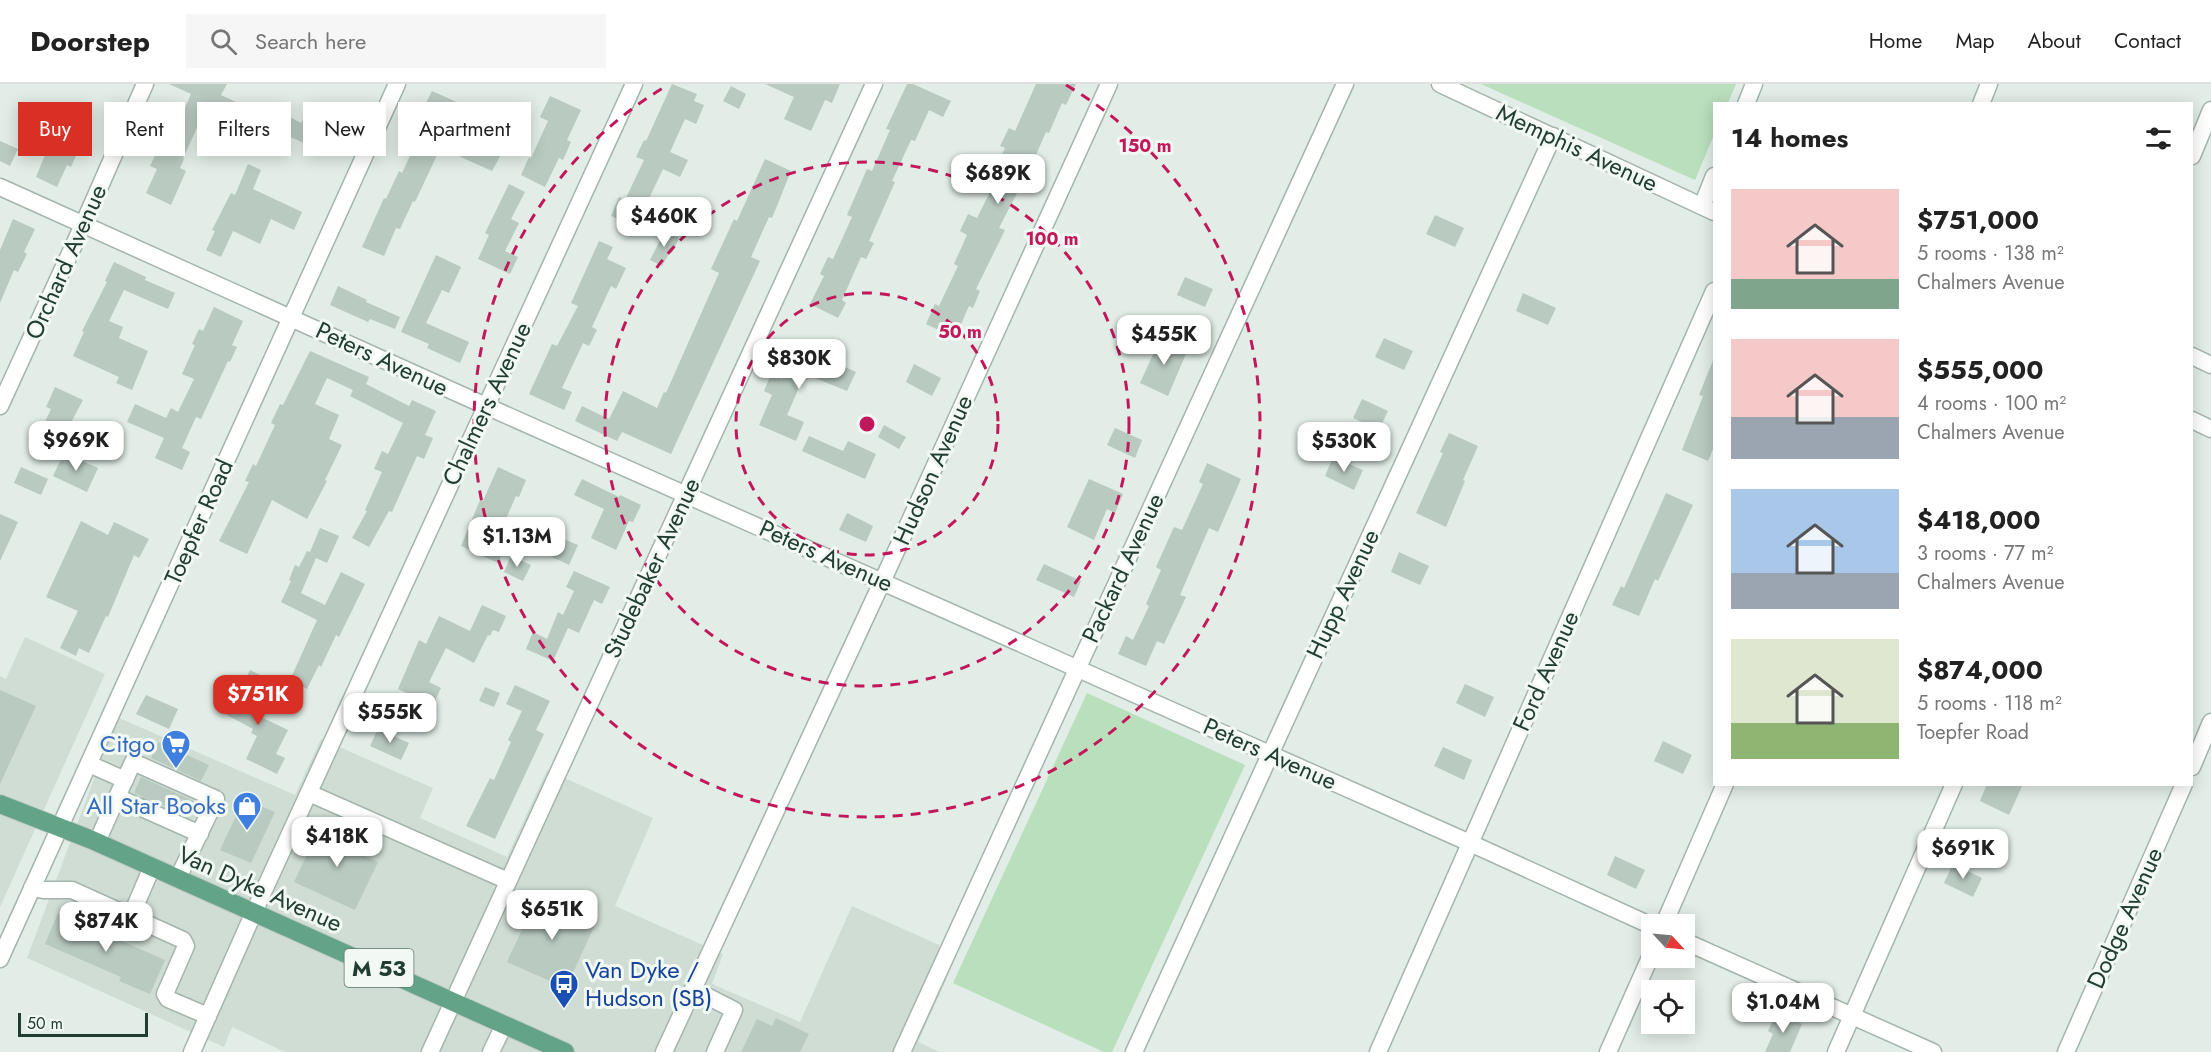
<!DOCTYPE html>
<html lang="en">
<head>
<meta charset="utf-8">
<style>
  :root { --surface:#fff; --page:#f6f6f6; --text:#222; --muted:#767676; --line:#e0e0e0; --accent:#d93025 }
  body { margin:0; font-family:Jost,sans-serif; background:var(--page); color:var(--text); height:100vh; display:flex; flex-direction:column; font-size:22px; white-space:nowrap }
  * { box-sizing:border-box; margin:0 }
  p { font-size:20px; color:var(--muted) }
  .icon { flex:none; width:33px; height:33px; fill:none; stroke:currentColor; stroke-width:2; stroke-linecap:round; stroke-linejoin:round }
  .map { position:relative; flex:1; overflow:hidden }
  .side { position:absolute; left:1713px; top:18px; width:480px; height:684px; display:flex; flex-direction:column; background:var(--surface); border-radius:0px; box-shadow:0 3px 15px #0003 }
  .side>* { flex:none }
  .top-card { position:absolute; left:18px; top:18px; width:570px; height:54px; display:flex; gap:12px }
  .needle { width:39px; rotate:116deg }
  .tools { position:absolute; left:1641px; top:830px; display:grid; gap:12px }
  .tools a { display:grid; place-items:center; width:54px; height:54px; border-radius:0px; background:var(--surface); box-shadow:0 3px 15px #0003; font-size:30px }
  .scale { position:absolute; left:18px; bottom:15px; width:130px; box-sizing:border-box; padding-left:6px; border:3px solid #213e31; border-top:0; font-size:16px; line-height:21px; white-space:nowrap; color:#213e31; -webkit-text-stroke:4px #f2f9f4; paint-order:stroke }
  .price { position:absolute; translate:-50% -51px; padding:0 14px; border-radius:12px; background:#fff; color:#222; font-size:20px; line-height:39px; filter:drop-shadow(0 2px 3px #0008) }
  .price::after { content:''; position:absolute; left:50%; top:36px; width:18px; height:14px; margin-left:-9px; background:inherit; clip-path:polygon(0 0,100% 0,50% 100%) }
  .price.selected { background:var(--accent); color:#fff }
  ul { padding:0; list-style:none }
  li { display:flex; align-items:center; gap:18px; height:150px; padding:0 18px }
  li span { display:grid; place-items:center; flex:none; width:168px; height:120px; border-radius:0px; color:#555 }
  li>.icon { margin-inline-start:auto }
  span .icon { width:72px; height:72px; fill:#fffc; stroke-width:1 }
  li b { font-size:26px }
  h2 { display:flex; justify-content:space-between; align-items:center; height:72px; padding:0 18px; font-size:26px }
  .tag { padding:0 21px; border-radius:0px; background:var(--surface); box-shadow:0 3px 15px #0003; font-size:21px; line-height:54px }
  .tag.selected { background:var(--accent); color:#fff }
  header { display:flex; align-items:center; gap:36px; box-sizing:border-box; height:84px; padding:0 30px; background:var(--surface); border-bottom:2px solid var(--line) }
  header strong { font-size:28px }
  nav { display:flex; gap:33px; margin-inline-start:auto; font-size:21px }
  .search { width:420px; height:54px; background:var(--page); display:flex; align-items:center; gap:15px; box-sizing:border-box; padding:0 21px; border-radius:0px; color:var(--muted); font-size:22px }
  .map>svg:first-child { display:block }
</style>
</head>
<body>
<header>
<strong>Doorstep</strong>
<div class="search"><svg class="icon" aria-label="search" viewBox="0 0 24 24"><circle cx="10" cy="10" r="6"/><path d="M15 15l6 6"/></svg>Search here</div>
<nav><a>Home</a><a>Map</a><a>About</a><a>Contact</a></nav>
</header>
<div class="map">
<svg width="2211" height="968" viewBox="0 0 2211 968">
  <rect width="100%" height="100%" fill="#e1ede6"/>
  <g fill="#cfddd4">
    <polygon points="25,553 105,590 0,823 0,592 6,595"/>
    <polygon points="117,633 295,711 321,655 433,704 420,734 507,773 547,686 653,734 615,822 723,870 712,900 800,938 852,822 939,861 946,896 918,958 940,968 285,968 232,943 224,963 27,874"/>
  </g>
  <g fill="#b9dfbd">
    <polygon points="1481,0 1736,0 1728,19 1714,20 1714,51 1695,96"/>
    <polygon points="1087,609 1245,681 1112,968 1104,968 953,899"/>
  </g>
  <g fill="#b9cac1">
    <polygon points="169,0 227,0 221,11 267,32 271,23 301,39 303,36 337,52 329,70 281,49 279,54 248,38 247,40 212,24 203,45 198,42 183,74 184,75 180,84 186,87 171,121 146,109 157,85 150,82 159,63 167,66 191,10"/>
    <polygon points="672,0 697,10 694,17 704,21 696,40 685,35 670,68 688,76 680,93 663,85 644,125 655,130 647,148 611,132 619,113 625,116 644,76 636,73 644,56 646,57"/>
    <polygon points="765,0 840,0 832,19 825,16 811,47 784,35 794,13"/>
    <polygon points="907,0 913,0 951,17 943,33 929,26 915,57 911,56 892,97 895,98 869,157 874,159 866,175 861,173 842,216 846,219 838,234 810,220 824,192 820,190 828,173 833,175 852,133 847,131 867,85 872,87 890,46 886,45"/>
    <polygon points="1036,0 1076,0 1066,21 1062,19 1049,49 1046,48 1021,105 1019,105 999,144 1005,146 976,205 980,207 973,224 969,222 955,254 926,240 935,220 939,222 958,182 954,180 967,151 960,147 968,130 977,134 997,94 992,92 1005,64 1000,62 1009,44 1015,47"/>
    <polygon points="731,2 746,10 739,25 723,17"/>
    <polygon points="432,7 459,19 452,33 443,29 431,54 413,45"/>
    <polygon points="550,12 581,26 567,56 571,58 563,76 559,74 545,103 521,91 529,73 531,74 548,37 540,33"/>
    <polygon points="63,22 92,35 71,83 67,81 57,103 36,93 45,71 33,65 38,53 46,57"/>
    <polygon points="499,38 515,45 492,87 454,70 462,53 487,64"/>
    <polygon points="0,57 18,65 10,82 0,77"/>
    <polygon points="416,59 438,69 415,118 413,117 400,145 396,144 384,172 362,163 384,114 386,115 399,87 402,89"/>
    <polygon points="765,75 791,87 772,134 769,133 751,173 760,177 671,370 622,348 617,357 575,337 582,322 609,335 623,307 657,324 664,308 666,309 719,189 711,185 734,135 737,137"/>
    <polygon points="248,80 261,86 253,105 302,128 294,146 271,135 260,160 233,147 221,173 206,166 215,147 212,146 231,109 235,111"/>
    <polygon points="509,100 525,108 511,135 519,139 505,167 518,173 510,190 478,175 489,151 485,149"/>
    <polygon points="1435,131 1464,144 1455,163 1426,150"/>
    <polygon points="13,135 35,145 24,168 27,170 18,188 14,186 0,219 0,166"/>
    <polygon points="665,147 679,154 672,169 670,168 662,182 650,176"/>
    <polygon points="599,157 613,163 607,175 626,184 616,205 611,202 592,243 597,246 589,262 583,259 562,304 572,308 564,326 529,310 552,260 557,262 578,222 571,219"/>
    <polygon points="436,171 461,183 449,209 442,206 426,239 469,258 460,279 427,264 429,260 401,248"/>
    <polygon points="114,178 146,193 145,196 175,209 168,225 124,206 109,237 123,243 119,254 148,267 132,306 116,299 119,293 73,272 84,248 82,247 107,198 105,197"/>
    <polygon points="1185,193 1213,205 1205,223 1177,211"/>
    <polygon points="338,202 367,216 366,218 400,233 395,245 370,235 368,238 330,221"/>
    <polygon points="1523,209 1556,224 1548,241 1516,227"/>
    <polygon points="214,223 243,237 232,261 237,263 230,278 228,277 201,335 196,333 182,364 190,368 182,386 155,374 164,354 127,338 135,320 166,334 171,324 178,328 194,295 182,290 195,261 192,260 199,245 203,247"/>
    <polygon points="1161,253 1188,265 1168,312 1140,299"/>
    <polygon points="1384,254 1413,267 1404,286 1375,273"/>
    <polygon points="795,265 829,280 830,276 856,288 847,307 805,290 787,331 804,338 796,357 759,341 772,311 764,307 771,290 782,295"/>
    <polygon points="310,267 369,293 366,300 409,322 412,316 436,327 425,351 433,354 424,375 417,372 392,428 389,427 369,463 352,454 367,427 365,426 382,388 374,385 382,367 388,370 403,339 350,312 353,306 327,294 315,320 339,331 329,355 342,361 325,396 327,397 307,435 272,416 247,470 219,457 249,398 245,397 253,380 256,382 275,341 271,339 280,320 283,321"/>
    <polygon points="1714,274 1714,363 1708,377 1682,366 1703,312 1699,311"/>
    <polygon points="914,280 941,294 932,312 906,298"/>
    <polygon points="55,303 83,316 60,359 39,350 51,325 46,323"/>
    <polygon points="1362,315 1388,327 1379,346 1353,334"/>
    <polygon points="884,341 906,353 899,365 878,353"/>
    <polygon points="1115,344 1142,356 1135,374 1107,361"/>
    <polygon points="1449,349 1478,362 1463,396 1465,397 1446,443 1416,429 1443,369 1440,368"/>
    <polygon points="809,352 843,367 848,357 876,370 865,395 802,367"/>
    <polygon points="64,369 98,384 87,408 53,392"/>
    <polygon points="1333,373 1363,386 1354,406 1325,392"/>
    <polygon points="1207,379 1241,395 1218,448 1209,444 1180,511 1186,513 1164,560 1157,557 1146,582 1118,570 1126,552 1133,556 1149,522 1146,520 1161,486 1156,483 1174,443 1182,446 1203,400 1199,398"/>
    <polygon points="21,383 48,395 41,411 14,399"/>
    <polygon points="498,383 526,396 519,413 516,412 498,453 507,458 498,479 461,462 480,416 483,417"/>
    <polygon points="582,395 619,413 620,411 641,421 633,438 629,437 616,466 591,454 604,425 574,411"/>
    <polygon points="1089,395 1123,410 1115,429 1107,425 1094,456 1067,443"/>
    <polygon points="1666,409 1693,421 1658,497 1655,495 1639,532 1612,521 1621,502 1624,504"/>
    <polygon points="847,429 873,442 866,458 839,446"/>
    <polygon points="0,430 18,438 0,477"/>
    <polygon points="81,437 108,451 114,438 149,455 139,474 134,471 108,533 106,532 89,569 79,564 76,572 60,564 78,527 46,513"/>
    <polygon points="320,444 339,452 327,479 316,474 301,509 325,521 341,488 365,500 339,553 336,551 321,583 319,581 307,605 290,596 317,536 281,518 291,497 289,496 295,481 299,483 307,467 310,468"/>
    <polygon points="554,451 578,461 569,481 546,470"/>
    <polygon points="1399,468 1429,482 1420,501 1391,488"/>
    <polygon points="511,472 531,481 523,497 504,488"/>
    <polygon points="1044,480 1081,497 1074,513 1036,496"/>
    <polygon points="574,487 610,503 602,520 594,516 579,549 568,544 553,577 526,565 533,548 547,555 558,528 563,531 574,507 566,503"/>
    <polygon points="482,521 506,532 499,548 493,546 490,552 488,551 474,579 446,564 429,598 441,604 433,621 398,605 419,556 426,560 439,532 470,547"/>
    <polygon points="250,586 260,591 246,622 250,623 248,627 288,646 276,670 285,674 277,690 246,675 257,652 251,649 253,645 227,631 235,614 231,612 240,591 246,594"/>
    <polygon points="1465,600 1494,613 1485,633 1456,619"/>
    <polygon points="515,601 550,617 536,646 544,650 495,755 466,742 490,694 494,696 511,658 508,656 522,627 506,620"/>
    <polygon points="485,603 500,609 494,623 479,617"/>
    <polygon points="0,606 36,622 0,700"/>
    <polygon points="146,611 178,625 169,645 136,630"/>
    <polygon points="378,645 409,659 401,676 370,662"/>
    <polygon points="1663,657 1692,671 1683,690 1654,677"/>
    <polygon points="158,658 209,681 201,697 151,674"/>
    <polygon points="1443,663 1472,676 1464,696 1434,682"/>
    <polygon points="141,693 196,718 189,733 134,709"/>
    <polygon points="1987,700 2023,700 2009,731 1980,717"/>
    <polygon points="244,715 275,728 251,779 220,766"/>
    <polygon points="340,738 360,747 351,766 378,778 355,826 294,798 317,750 331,757"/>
    <polygon points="1615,772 1645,786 1636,805 1607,791"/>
    <polygon points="1953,780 1982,794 1973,813 1944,799"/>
    <polygon points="539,809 597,836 566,904 507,878"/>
    <polygon points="58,829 165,876 150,910 119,897 121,893 45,860"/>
    <polygon points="1776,929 1802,940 1790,968 1765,968 1773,950 1768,947"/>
    <polygon points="776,934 809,950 800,968 741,968 757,935 772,942"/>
  </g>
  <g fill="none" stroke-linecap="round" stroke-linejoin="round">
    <g stroke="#bbcac2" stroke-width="16" stroke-dasharray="16 8" stroke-linecap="butt">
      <polyline points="149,717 158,697"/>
      <polyline points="177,729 186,709"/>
    </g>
    <g stroke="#a4b5ac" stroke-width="19">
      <g id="minor">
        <polyline points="1440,0 1714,128"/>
        <polyline points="1746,20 1754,0"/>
        <polyline points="1981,20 1989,0"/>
        <polyline points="2192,72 2211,26"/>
        <polyline points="0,103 486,322 1470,759 1652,842"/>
        <polyline points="1702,122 1714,92"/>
        <polyline points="2192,272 2211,281"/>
        <polyline points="0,322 83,141 145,0"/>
        <polyline points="2192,336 2211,345"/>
        <polyline points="89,680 125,696"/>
        <polyline points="2192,683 2211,638"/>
        <polyline points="309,709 508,797"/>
        <polyline points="97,758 117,713"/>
        <polyline points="178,794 216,715 133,678 117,713 200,750"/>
        <polyline points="32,804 43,806 72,806 183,856 186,862 165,910 168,915 208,932"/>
        <polyline points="131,832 152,783"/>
        <polyline points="1664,840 1725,700"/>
        <polyline points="1684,857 1933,968"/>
        <polyline points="0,875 397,0"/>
        <polyline points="693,905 734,926 715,968"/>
        <polyline points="192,968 254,828 634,0"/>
        <polyline points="430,968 874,0"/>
        <polyline points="491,968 504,941"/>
        <polyline points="664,968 882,498 1109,0"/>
        <polyline points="902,968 1345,0"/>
        <polyline points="1134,968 1553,52"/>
        <polyline points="1378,968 1714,207"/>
        <polyline points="1608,968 1652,869"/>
        <polyline points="1836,968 1954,700"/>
        <polyline points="2066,968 2184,700"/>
      </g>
    </g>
    <g stroke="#c1c9c5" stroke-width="20">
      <polyline id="major" points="0,720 92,756 565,968"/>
    </g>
    <use href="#minor" stroke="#fff" stroke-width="16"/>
    <use href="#major" stroke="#63a489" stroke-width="18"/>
  </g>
  <g fill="none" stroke="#c2185b" stroke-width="3" stroke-dasharray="10 8">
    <circle cx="867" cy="340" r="131"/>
    <circle cx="867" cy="340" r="262"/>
    <path d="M1066 1A393 393 0 1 1 668 1"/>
  </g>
  <defs>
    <g id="supermarket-pin" transform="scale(1.5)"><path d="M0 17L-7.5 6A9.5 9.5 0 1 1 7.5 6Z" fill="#3f7fe0" stroke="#f2f9f4"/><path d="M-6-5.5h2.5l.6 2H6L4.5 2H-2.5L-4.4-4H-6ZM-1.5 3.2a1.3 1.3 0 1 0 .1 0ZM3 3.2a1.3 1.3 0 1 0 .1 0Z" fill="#fff"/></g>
    <g id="shop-pin" transform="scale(1.5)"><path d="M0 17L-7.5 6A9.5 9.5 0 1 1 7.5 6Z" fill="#3f7fe0" stroke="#f2f9f4"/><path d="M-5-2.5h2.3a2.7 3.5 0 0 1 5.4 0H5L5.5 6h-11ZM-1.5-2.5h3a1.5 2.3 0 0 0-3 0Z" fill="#fff"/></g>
    <g id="bus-pin" transform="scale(1.5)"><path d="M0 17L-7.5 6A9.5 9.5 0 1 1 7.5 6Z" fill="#1a4fb4" stroke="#f2f9f4"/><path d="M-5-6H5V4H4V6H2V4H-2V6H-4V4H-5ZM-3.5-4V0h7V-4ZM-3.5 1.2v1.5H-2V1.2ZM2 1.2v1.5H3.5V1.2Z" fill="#fff"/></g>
  </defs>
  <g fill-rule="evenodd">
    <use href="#supermarket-pin" x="176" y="660"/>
    <use href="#shop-pin" x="247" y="722"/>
    <use href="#bus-pin" x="564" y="900"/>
  </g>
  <g text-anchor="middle" stroke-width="6" stroke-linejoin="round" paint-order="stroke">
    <rect fill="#f2f9f4" stroke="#60766c" stroke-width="1.5" x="344.5" y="865" width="69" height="38" rx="4.5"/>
    <g font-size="22" font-weight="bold" fill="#213e31">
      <text x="379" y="892">M 53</text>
    </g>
    <g font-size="24" fill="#213e31" stroke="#f2f9f4">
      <text transform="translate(1577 64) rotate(25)" y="8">Memphis Avenue</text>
      <text transform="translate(66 178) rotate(-66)" y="8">Orchard Avenue</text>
      <text transform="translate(382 275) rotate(25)" y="8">Peters Avenue</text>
      <text transform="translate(487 320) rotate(-65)" y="8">Chalmers Avenue</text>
      <text transform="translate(933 386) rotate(-66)" y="8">Hudson Avenue</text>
      <text transform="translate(199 438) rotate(-66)" y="8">Toepfer Road</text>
      <text transform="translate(826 472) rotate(24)" y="8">Peters Avenue</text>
      <text transform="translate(652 484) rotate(-65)" y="8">Studebaker Avenue</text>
      <text transform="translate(1123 484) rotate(-65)" y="8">Packard Avenue</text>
      <text transform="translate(1343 510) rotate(-65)" y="8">Hupp Avenue</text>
      <text transform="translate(1546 587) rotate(-66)" y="8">Ford Avenue</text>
      <text transform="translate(1270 670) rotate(24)" y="8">Peters Avenue</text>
      <text transform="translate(260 805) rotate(24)" y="8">Van Dyke Avenue</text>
      <text transform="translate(2125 834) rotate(-66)" y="8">Dodge Avenue</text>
    </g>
    <g font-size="24" fill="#366cbe" stroke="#f2f9f4" text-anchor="end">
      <text x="155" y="668">Citgo</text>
      <text x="226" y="730">All Star Books</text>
    </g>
    <g font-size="24" fill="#164399" stroke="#f2f9f4" text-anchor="start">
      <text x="585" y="894">Van Dyke /<tspan x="585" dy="28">Hudson (SB)</tspan></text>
    </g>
  </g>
  <circle cx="867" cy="340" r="9" fill="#c2185b" stroke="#f2f9f4" stroke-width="3"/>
  <g font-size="18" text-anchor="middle" font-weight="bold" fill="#c2185b" stroke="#f2f9f4" stroke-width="6" stroke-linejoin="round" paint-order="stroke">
    <text x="1145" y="68">150 m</text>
    <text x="1052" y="161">100 m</text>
    <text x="960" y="254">50 m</text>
  </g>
</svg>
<div class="tools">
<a><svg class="needle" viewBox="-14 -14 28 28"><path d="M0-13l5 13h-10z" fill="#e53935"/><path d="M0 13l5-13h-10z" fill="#767676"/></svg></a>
<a><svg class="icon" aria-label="locate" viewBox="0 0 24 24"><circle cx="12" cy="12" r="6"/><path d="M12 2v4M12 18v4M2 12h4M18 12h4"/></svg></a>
</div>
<div class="scale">50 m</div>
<b class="price" style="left:998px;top:121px">$689K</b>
<b class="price" style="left:664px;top:164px">$460K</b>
<b class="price" style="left:1164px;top:282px">$455K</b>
<b class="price" style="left:799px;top:306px">$830K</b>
<b class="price" style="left:76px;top:388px">$969K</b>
<b class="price" style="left:1344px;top:389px">$530K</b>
<b class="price" style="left:517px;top:484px">$1.13M</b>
<b class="price selected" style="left:258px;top:642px">$751K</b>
<b class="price" style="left:390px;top:660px">$555K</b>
<b class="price" style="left:337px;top:784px">$418K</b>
<b class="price" style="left:1963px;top:796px">$691K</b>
<b class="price" style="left:552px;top:857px">$651K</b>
<b class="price" style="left:106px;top:869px">$874K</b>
<b class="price" style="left:1783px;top:950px">$1.04M</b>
<div class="top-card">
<a class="tag selected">Buy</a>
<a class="tag">Rent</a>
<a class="tag">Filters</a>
<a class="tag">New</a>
<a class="tag">Apartment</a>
</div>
<section class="side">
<h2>14 homes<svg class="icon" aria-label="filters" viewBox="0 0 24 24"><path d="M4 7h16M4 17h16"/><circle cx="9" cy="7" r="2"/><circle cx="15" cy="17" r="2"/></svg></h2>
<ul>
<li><span style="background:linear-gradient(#f6c9c9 75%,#7fa58c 0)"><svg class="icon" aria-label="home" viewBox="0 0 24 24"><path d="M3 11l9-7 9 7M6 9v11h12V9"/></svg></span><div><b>$751,000</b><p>5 rooms · 138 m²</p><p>Chalmers Avenue</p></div></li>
<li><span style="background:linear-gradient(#f6c9c9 65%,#9aa5b1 0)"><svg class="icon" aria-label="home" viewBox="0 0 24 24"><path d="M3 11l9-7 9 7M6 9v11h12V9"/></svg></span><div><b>$555,000</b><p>4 rooms · 100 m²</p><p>Chalmers Avenue</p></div></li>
<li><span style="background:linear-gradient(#a9c7e8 70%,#9aa5b1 0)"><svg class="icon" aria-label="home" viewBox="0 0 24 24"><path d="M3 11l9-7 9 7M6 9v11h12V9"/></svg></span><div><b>$418,000</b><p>3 rooms · 77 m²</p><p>Chalmers Avenue</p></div></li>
<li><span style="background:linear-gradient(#dfe7d0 70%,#8fb573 0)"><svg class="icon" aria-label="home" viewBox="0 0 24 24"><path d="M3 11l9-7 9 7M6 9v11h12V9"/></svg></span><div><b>$874,000</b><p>5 rooms · 118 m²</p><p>Toepfer Road</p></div></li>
</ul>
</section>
</div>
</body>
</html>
